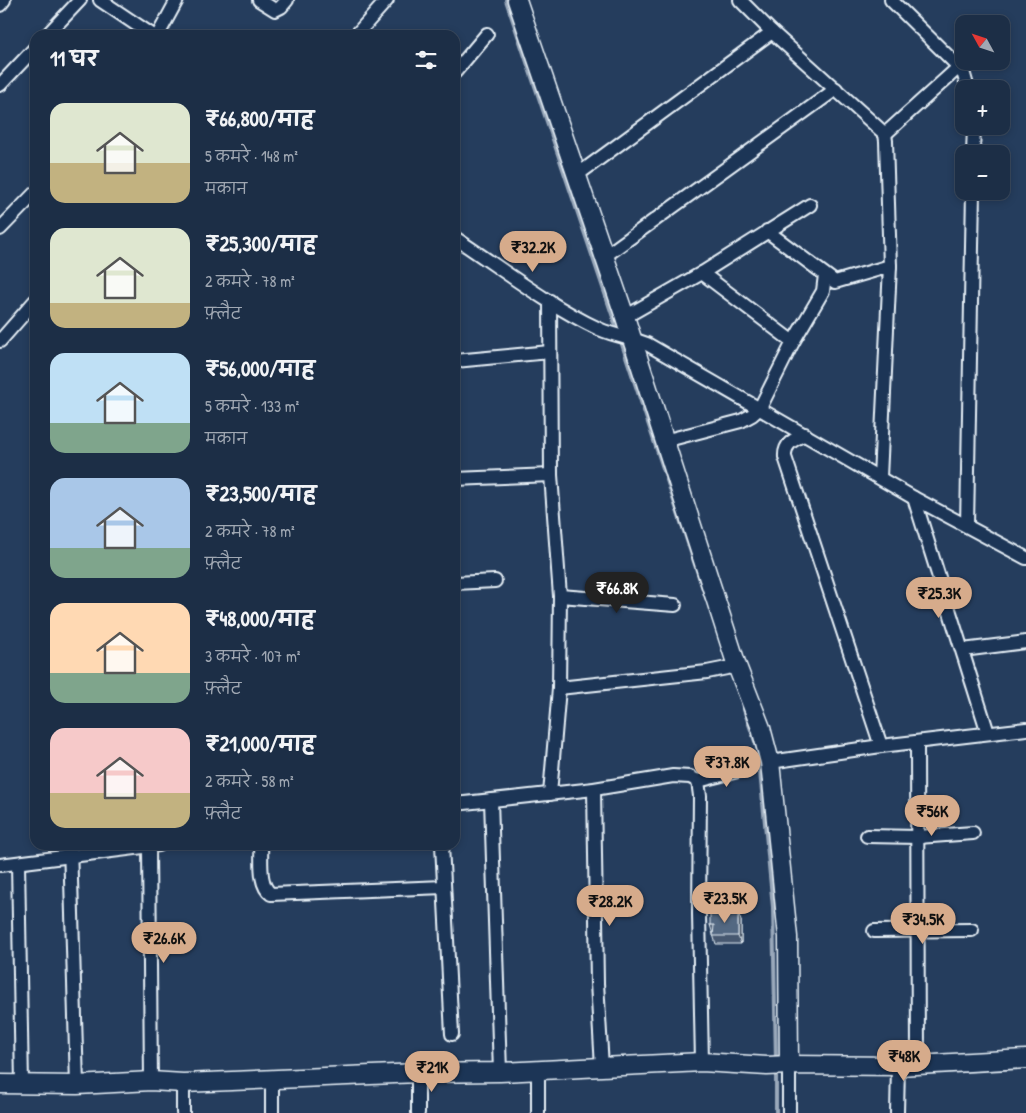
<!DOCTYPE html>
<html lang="hi">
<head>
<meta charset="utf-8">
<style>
  :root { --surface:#1c2e46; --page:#25364d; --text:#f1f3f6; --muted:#a0a8b3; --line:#3a4a5f; --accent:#d6ab8b }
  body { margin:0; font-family:"Patrick Hand","Playpen Sans Deva",sans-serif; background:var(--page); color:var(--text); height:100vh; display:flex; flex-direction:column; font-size:19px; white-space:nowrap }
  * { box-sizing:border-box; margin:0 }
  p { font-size:16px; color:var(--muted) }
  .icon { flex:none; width:28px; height:28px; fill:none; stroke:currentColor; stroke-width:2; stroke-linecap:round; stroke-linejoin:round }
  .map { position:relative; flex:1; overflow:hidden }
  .drawer { position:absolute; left:30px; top:30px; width:430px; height:820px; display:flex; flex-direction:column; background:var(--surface); border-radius:15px; box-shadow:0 2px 8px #0003,0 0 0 1px var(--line) }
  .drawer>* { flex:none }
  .needle { width:32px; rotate:310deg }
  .controls { position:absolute; left:955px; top:15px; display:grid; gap:10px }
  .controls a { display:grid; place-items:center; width:55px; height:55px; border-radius:10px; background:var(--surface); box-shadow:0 2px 8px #0003,0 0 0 1px var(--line); font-size:25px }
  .price { position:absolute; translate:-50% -42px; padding:0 11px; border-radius:18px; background:var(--accent); color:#111; font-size:16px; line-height:32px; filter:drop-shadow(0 1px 2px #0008) }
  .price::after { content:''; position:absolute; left:50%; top:30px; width:15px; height:11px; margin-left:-8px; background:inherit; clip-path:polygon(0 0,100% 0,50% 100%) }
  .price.on { background:#222; color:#fff }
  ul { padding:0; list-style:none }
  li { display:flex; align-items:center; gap:15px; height:125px; padding:0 20px }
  li span { display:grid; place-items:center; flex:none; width:140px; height:100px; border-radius:15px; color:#555 }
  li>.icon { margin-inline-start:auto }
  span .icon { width:60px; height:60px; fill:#fffc; stroke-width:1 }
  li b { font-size:21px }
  h2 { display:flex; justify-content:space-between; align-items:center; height:60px; padding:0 20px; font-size:21px }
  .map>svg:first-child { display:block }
</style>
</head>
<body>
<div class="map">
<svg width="1026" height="1113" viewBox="0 0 1026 1113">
  <rect width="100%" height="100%" fill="#253d5d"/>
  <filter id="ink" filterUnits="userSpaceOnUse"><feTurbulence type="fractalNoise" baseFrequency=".02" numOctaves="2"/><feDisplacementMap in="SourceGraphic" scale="10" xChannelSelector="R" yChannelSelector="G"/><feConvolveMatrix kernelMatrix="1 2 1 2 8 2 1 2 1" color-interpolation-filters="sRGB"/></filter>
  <g filter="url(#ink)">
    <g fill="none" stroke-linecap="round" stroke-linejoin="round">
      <g stroke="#99a8ba" stroke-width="4">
        <polyline points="506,0 618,332"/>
        <polyline points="620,338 706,598"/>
        <polyline points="742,704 758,750 773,907 776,1061"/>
        <polyline points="776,1070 776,1113"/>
      </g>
      <g stroke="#e8f1f8" stroke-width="16">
        <g id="street">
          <polyline points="100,0 152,35"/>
          <polyline points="259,0 275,10 281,7 287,0"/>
          <polyline points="740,0 772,32 885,134 886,141 890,266 880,477"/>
          <polyline points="891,0 959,67 964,75 968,89"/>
          <polyline points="0,5 4,0"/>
          <polyline points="47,35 80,0"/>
          <polyline points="158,35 177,0"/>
          <polyline points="356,35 387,0"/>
          <polyline points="455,72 487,34"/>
          <polyline points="0,85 35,48"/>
          <polyline points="885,134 959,67"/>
          <polyline points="973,154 974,126"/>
          <polyline points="577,175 772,32"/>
          <polyline points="0,229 35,193"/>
          <polyline points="767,231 835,282 890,266"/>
          <path d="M455 238C502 269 548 305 599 329 615 336 631 338 647 344L914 498 1026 558"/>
          <polyline points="605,256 836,89"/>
          <polyline points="702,273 793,342"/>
          <polyline points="550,301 551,475 560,596 559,688 550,794"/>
          <polyline points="625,317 702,273 810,205"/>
          <polyline points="0,341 35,301"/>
          <polyline points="455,361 550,352"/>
          <path d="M805 434C795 439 784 443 785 457L881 746"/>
          <polyline points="664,441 741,421 752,415 760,408 793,342 823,291 825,275"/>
          <polyline points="455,479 551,475"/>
          <polyline points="914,498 988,733"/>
          <polyline points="967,526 973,191"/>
          <polyline points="455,583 495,581"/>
          <polyline points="560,596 675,605"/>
          <polyline points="963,650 1026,642"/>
          <polyline points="559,688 707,672 737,666"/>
          <polyline points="917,743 918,1064"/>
          <polyline points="770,762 881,746 1026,729"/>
          <polyline points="698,781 750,768"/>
          <polyline points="594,789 597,983 602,1067"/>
          <polyline points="491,800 500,1072"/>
          <polyline points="455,804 594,789 673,776 690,777 698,781 700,796 699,914 702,1062"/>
          <polyline points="867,836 918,837 973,833"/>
          <polyline points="70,845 77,1085"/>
          <path d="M261 845C262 859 258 885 271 894L444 887"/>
          <polyline points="442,845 452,1034"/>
          <polyline points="149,847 151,1081"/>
          <polyline points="18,863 22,1085"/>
          <polyline points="0,865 159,845"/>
          <polyline points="874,931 972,930"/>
          <polyline points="789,1065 789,1113"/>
          <polyline points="538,1070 538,1113"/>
          <polyline points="183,1113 183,1083"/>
          <polyline points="272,1113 272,1079"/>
          <polyline points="418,1113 418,1073"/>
          <polyline points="897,1113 898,1066"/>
        </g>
      </g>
      <g stroke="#e8f1f8" stroke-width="21">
        <g id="secondary">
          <polyline points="517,0 625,317 737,666 761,728 770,762 788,937 789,1065"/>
          <polyline points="0,1084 77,1085 151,1081 183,1083 418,1073 500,1072 702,1062 767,1066 789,1065 898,1066 1026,1059"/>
        </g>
      </g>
      <use href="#street" stroke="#1d3557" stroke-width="12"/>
      <use href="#secondary" stroke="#1d3557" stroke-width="18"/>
    </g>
    <polygon fill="#475970" stroke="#e8f1f8" points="741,921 741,944 716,944 710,925"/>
    <polygon fill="#3a485b" stroke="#e8f1f8" points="738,912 741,921 741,944 738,936"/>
    <polygon fill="#536782" stroke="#e8f1f8" points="710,912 738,912 738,936 713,936 714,925 710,925"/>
  </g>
</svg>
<div class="controls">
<a><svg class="needle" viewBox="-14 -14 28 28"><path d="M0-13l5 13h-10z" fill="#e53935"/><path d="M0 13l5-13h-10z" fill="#a0a8b3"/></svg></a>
<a>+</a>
<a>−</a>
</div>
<b class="price" style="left:533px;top:273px">₹32.2K</b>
<b class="price on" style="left:617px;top:614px">₹66.8K</b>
<b class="price" style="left:939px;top:619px">₹25.3K</b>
<b class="price" style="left:727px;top:788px">₹37.8K</b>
<b class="price" style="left:932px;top:837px">₹56K</b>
<b class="price" style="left:725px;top:924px">₹23.5K</b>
<b class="price" style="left:610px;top:927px">₹28.2K</b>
<b class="price" style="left:923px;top:945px">₹34.5K</b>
<b class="price" style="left:164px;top:964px">₹26.6K</b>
<b class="price" style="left:904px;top:1082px">₹48K</b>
<b class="price" style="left:432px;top:1093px">₹21K</b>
<section class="drawer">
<h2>11 घर<svg class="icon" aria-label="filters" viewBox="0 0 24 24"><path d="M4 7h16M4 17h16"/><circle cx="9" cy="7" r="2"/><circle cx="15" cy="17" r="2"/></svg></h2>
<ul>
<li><span style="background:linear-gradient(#dfe7d0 60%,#c2b280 0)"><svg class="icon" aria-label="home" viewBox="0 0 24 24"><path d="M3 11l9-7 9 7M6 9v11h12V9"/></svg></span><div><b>₹66,800/माह</b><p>5 कमरे · 148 m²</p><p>मकान</p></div></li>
<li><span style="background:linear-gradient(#dfe7d0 75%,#c2b280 0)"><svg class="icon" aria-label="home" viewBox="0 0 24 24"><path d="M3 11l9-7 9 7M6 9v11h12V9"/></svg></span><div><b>₹25,300/माह</b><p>2 कमरे · 78 m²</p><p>फ़्लैट</p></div></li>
<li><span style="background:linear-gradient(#bfe0f5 70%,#7fa58c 0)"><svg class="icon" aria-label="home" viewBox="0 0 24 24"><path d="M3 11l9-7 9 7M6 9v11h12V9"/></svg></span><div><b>₹56,000/माह</b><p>5 कमरे · 133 m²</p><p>मकान</p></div></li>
<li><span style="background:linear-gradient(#a9c7e8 70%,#7fa58c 0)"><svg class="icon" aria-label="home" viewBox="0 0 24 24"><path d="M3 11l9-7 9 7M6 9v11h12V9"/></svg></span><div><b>₹23,500/माह</b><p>2 कमरे · 78 m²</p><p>फ़्लैट</p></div></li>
<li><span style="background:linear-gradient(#ffd9b3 70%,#7fa58c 0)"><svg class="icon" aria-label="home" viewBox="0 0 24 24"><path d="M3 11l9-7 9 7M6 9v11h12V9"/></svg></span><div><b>₹48,000/माह</b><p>3 कमरे · 107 m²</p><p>फ़्लैट</p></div></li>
<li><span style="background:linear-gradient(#f6c9c9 65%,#c2b280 0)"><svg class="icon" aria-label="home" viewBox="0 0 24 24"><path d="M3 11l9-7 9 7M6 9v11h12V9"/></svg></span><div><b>₹21,000/माह</b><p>2 कमरे · 58 m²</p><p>फ़्लैट</p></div></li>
</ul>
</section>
</div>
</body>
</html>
